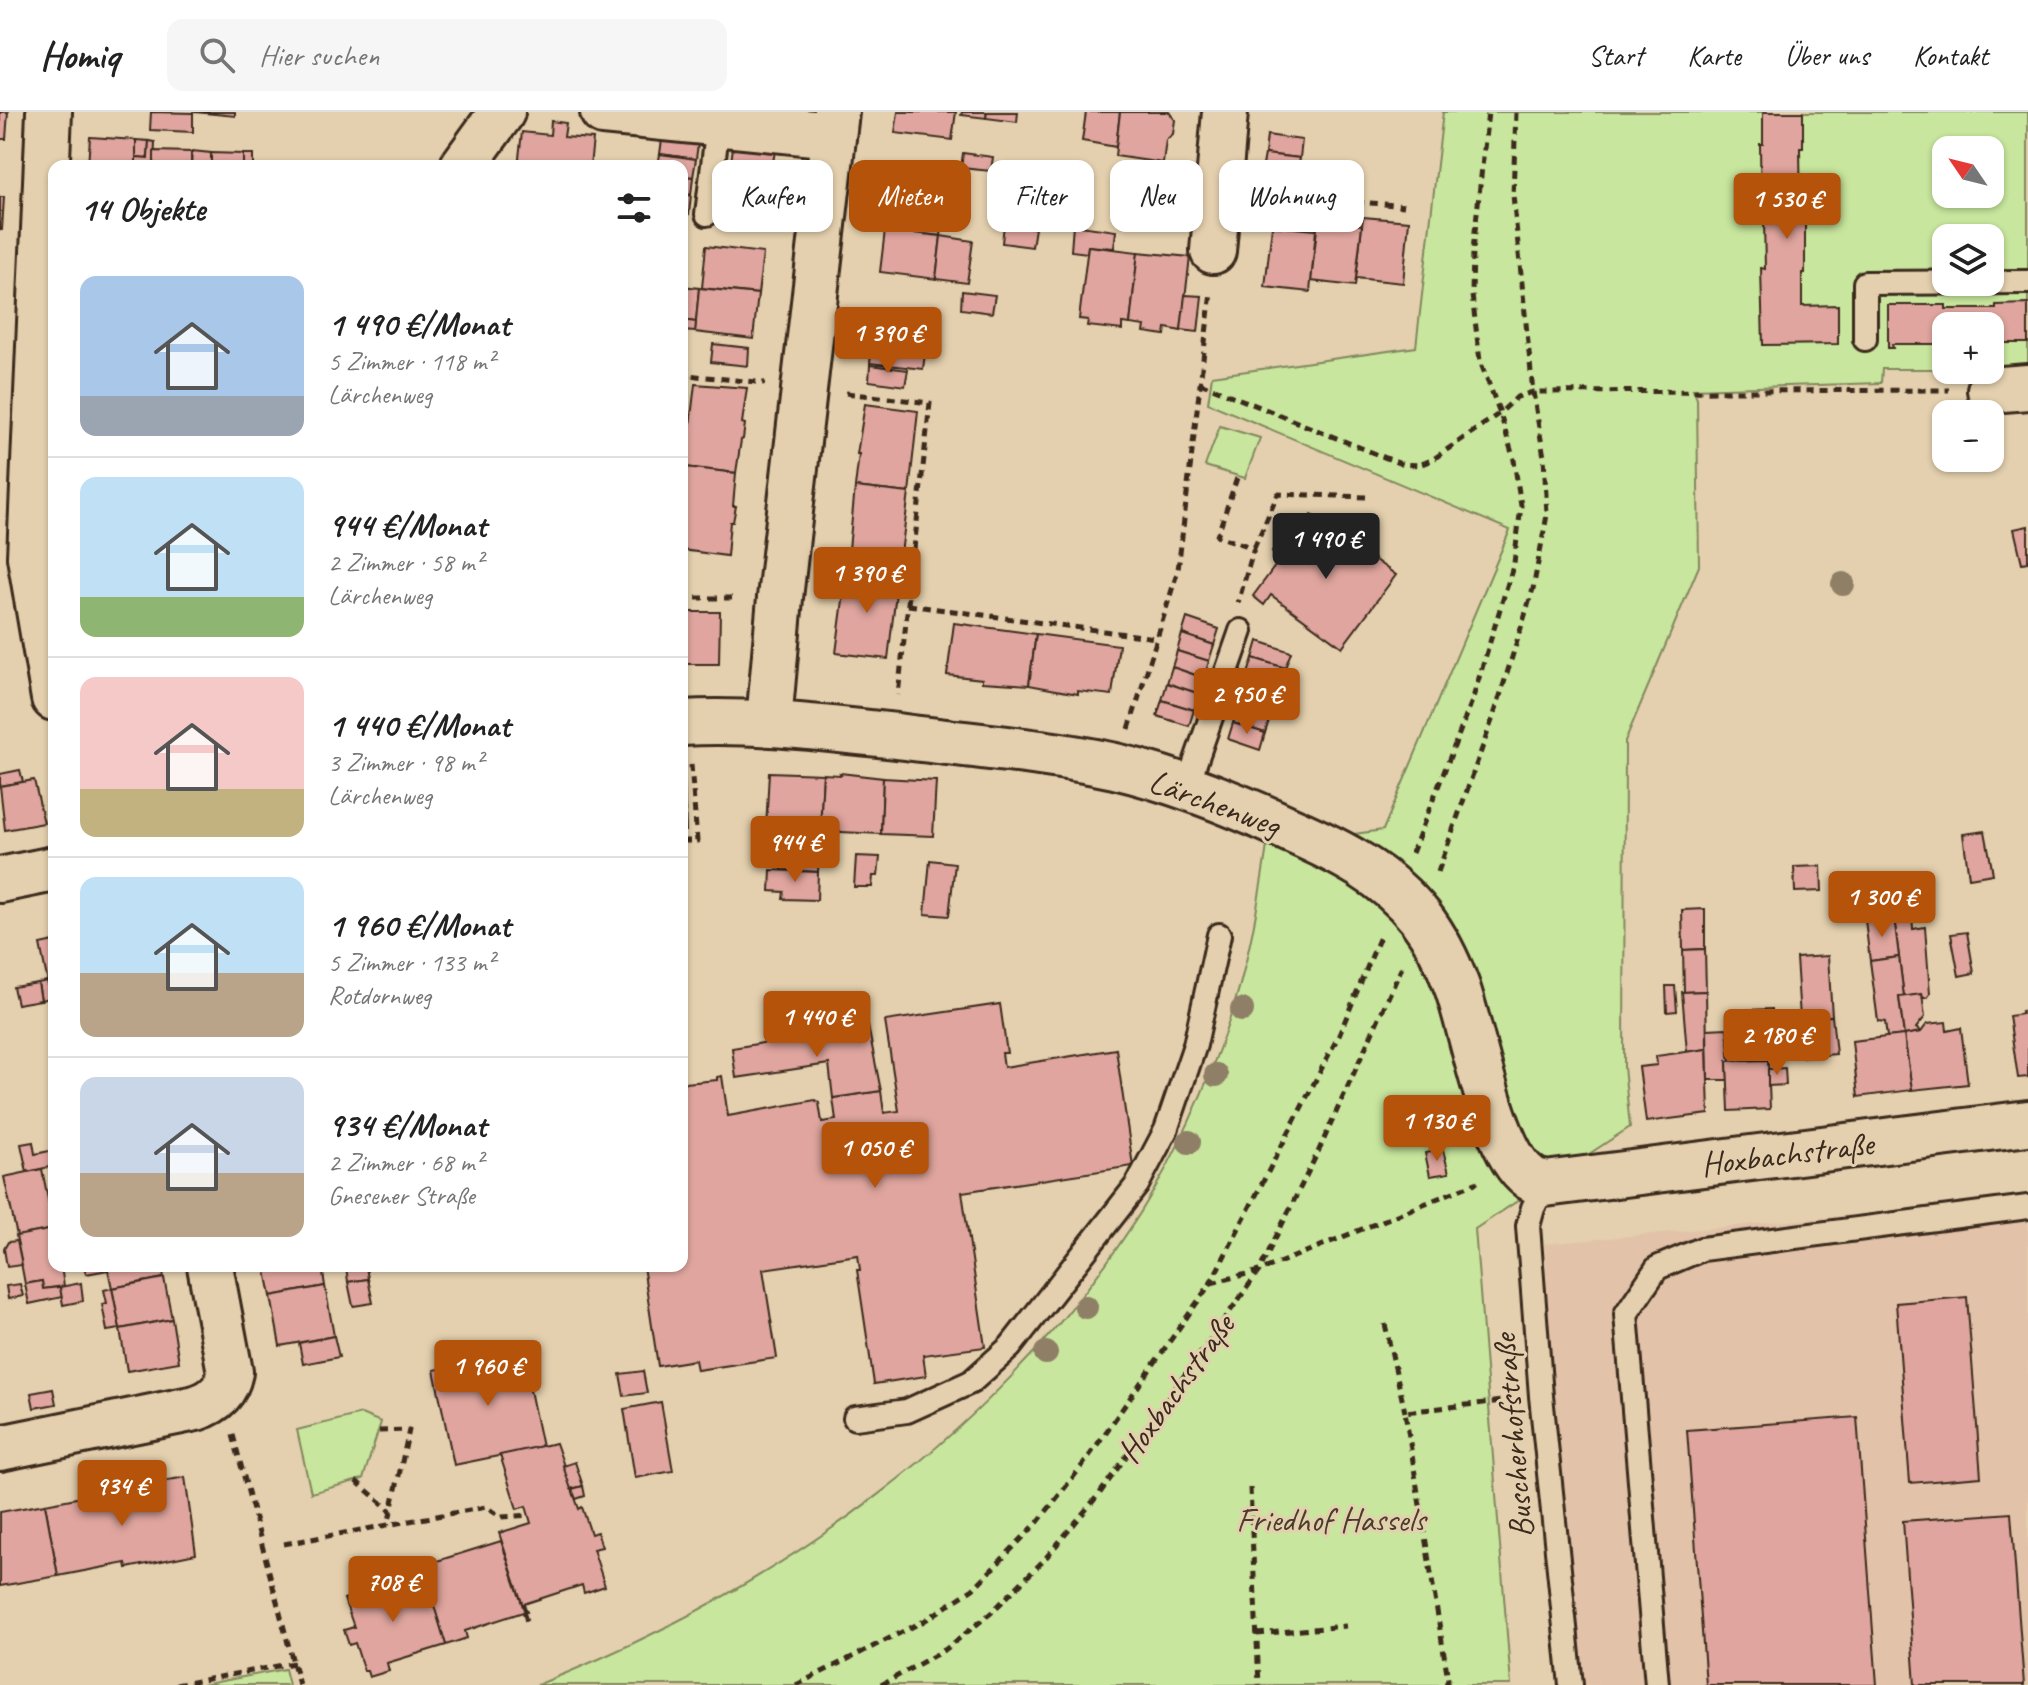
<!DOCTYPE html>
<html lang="de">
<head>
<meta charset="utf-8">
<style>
  :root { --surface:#fff; --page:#f6f6f6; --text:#222; --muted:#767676; --line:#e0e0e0; --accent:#b45309 }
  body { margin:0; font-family:Caveat,sans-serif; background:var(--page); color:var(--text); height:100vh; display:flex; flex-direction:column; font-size:30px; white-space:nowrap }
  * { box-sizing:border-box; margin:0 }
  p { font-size:26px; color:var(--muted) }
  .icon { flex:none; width:44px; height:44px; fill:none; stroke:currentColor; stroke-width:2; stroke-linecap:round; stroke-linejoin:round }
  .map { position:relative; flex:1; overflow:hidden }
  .sheet { position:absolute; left:48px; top:48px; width:640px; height:1112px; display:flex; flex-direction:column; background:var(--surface); border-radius:16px; box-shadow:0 2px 6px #0004 }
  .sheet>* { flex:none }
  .banner { position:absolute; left:712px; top:48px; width:760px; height:72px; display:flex; gap:16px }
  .needle { width:52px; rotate:305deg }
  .controls { position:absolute; left:1932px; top:24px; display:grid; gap:16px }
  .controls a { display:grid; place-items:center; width:72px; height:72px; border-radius:16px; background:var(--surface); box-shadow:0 2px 6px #0004; font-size:40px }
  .price { position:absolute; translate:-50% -68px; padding:0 18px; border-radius:8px; background:var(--accent); color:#fff; font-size:26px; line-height:52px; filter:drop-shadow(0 2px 4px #0008) }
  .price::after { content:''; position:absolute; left:50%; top:48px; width:24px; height:18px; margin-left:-12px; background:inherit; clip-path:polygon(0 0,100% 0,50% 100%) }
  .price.active { background:#222; color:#fff }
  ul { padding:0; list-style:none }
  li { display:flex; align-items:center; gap:24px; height:200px; padding:0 32px }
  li+li { border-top:2px solid var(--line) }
  li span { display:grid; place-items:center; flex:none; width:224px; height:160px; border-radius:16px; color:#555 }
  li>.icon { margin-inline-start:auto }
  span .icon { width:96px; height:96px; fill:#fffc; stroke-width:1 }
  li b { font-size:34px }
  h2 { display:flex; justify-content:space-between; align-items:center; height:96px; padding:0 32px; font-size:34px }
  .chip { padding:0 28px; border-radius:16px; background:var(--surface); box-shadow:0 2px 6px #0004; font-size:28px; line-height:72px }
  .chip.active { background:var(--accent); color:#fff }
  header { display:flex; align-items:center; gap:48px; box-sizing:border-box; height:112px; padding:0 40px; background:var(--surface); border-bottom:2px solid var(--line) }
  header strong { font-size:38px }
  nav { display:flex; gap:44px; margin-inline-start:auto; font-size:28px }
  .search { width:560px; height:72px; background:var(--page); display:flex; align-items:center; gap:20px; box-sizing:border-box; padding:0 28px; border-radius:16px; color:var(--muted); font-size:30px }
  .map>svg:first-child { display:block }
</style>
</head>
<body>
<header>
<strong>Homiq</strong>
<div class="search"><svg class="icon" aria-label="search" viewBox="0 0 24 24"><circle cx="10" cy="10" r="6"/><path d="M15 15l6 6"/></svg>Hier suchen</div>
<nav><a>Start</a><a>Karte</a><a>Über uns</a><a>Kontakt</a></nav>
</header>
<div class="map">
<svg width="2028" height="1573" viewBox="0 0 2028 1573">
  <rect width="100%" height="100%" fill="#e4d0ae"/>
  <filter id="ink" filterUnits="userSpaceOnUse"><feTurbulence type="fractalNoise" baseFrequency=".0125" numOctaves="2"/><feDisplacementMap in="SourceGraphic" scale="16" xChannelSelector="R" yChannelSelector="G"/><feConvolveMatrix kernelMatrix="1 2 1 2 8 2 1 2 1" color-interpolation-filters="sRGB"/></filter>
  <g filter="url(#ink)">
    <polygon fill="#e2c3a9" points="2028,1086 2028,1573 1569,1573 1545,1132"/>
    <g fill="#c8e69d" stroke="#82885e" stroke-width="2" fill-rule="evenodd">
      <path d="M1443 0H2028V257H1990V214H1946V257H1882L1881 271 1693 277 1697 287 1699 454 1625 629 1624 955 1630 1015 1475 1117 1511 1573H537C777 1478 1003 1320 1142 1098 1178 1040 1206 976 1228 912 1248 854 1258 794 1267 734L1383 718 1510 418 1208 291 1212 264 1416 235ZM1946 38H1990V82H1946ZM1946 126H1990V170H1946Z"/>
      <polygon points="1220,314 1260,326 1245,366 1205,354"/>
      <polygon points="361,1302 381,1310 363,1367 311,1381 297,1318"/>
      <polygon points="285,1557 289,1573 202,1573"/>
    </g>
    <g fill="#dfa59e" stroke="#3b2a1e" stroke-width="2">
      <polygon points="0,0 8,0 6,27 0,27"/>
      <polygon points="151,0 193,1 193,20 150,18"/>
      <polygon points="194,0 235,0 235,4"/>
      <polygon points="898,0 956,0 952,28 895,21"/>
      <polygon points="962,0 987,0 986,6 961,3"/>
      <polygon points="987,0 1018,0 1017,10 986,6"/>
      <polygon points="1086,0 1120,0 1116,35 1082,29"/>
      <polygon points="1120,0 1169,0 1175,8 1173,22 1166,28 1163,51 1115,44"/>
      <polygon points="1763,0 1803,0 1803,36 1800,36 1801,103 1805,104 1805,161 1802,161 1802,194 1838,193 1838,232 1763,233 1761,156 1765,157 1764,108 1761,108 1760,32 1763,32"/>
      <polygon points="551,9 566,11 564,25 593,27 590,54 518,54 522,20 550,23"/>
      <polygon points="663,20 699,24 696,47 660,42"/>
      <polygon points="1267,23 1302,28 1300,46 1265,42"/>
      <polygon points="90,25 136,28 136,54 88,54"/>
      <polygon points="734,27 775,39 772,56 731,51"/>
      <polygon points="136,28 149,29 148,46 136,45"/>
      <polygon points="149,29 155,30 154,54 136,54 136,45 148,46"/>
      <polygon points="154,39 191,40 191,54 154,54"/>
      <polygon points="192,39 211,41 211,54 191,54"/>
      <polygon points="211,41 243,42 243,54 211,54"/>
      <polygon points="963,41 993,45 991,59 961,56"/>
      <rect x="243" y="42" width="10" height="12"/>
      <polygon points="660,42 696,47 693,65 682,64 682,54 658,54"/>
      <polygon points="1265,42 1300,46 1297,63 1262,59"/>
      <polygon points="731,51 766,55 764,74 729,69"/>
      <polygon points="1262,59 1297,63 1295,84 1271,81 1272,78 1260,76"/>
      <polygon points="682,64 693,65 691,83 682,82"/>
      <polygon points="729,69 764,74 762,92 726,87"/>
      <polygon points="890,76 947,83 941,124 885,118"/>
      <polygon points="682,82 691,83 689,102 682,101"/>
      <polygon points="0,85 4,85 2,118 0,118"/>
      <polygon points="946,85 958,86 956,107 944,106"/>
      <polygon points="726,87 762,92 760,111 724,107"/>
      <polygon points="1363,105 1409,109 1403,171 1356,166"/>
      <polygon points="1318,108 1362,113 1355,174 1311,169"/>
      <polygon points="1004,112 1035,116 1032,135 1002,131"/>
      <polygon points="1073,113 1116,119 1114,136 1088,134 1087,141 1071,139"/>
      <polygon points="1272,114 1316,118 1310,180 1265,175"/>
      <polygon points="885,118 941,124 936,167 880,160"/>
      <polygon points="941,124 973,129 967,171 936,167"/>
      <polygon points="706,134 763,141 758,182 702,176"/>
      <polygon points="1088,134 1138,140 1130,212 1122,211 1122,218 1087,214 1088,208 1079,207"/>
      <polygon points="1138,140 1190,145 1181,219 1166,216 1165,223 1144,220 1145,214 1130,212"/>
      <polygon points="682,174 699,176 696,210 682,208"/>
      <polygon points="699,176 758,182 753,227 695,220"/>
      <polygon points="962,179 995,183 992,201 961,197"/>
      <polygon points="1185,183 1202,184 1198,220 1181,218"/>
      <polygon points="2028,192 2028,231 2001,231 2001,235 1990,235 1990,214 1946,214 1946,236 1943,236 1943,232 1892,232 1893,236 1888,236 1888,193 1946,193 1946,197 1996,197 1996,193"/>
      <polygon points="875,206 929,212 923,257 870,251"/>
      <polygon points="682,208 696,210 695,220 682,219"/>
      <polygon points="713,232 749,236 748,254 711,250"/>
      <polygon points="870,253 908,258 905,274 869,269"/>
      <polygon points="695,272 747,276 742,311 745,312 743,327 741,328 736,361 685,355"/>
      <polygon points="865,292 918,299 909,381 855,375 859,342 857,342"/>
      <polygon points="685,355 736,361 733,394 736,394 733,410 730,410 727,444 682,438 682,376"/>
      <polygon points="855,375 909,381 898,464 847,458"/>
      <polygon points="1312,403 1396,463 1342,535 1271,483 1264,493 1253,484 1281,446 1272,439 1283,425 1292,431"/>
      <polygon points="2028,414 2028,450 2022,451 2014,417"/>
      <polygon points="847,458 898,464 888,547 836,541"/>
      <polygon points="682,500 720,500 719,552 684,552 685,554 682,554"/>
      <polygon points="1187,506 1219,517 1214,533 1182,522"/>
      <polygon points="954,511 1036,522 1029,573 982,570 982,567 947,563"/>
      <polygon points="1036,522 1119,533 1112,583 1078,579 1078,582 1029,573"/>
      <polygon points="1182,522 1214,533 1209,549 1177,539"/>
      <polygon points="1258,529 1291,540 1285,556 1253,546"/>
      <polygon points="1177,539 1209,549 1204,566 1172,555"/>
      <polygon points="1253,546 1285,556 1280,572 1248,562"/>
      <polygon points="1172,555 1204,566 1200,582 1167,571"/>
      <polygon points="1248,562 1280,572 1275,589 1243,578"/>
      <polygon points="1167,571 1200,582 1194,598 1162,588"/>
      <polygon points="1243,578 1275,589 1270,605 1238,595"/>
      <polygon points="1162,588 1194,598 1189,614 1157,604"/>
      <polygon points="1238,595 1270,605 1265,621 1233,611"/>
      <polygon points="1233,611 1265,621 1260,638 1228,627"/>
      <polygon points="20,658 23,670 0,674 0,662"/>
      <polygon points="769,660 823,662 820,719 766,716"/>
      <polygon points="840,661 883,666 881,722 820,719 823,662 841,663"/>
      <polygon points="883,666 936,669 933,724 881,722"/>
      <polygon points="682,667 684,667 686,719 682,719"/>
      <polygon points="34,668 44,711 5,718 0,674"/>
      <polygon points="1985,719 1993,762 1969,766 1963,722"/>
      <polygon points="784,740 819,742 818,760 782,758"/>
      <polygon points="856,744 880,745 878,764 873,764 872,775 854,775"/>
      <polygon points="930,748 955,751 949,804 925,802"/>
      <polygon points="1821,754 1822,779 1795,780 1794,755"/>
      <polygon points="771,758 818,760 817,788 783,787 784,780 770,779"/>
      <polygon points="1705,797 1705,837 1683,838 1682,798"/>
      <polygon points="1912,802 1913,817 1925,815 1930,882 1927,886 1923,886 1922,882 1904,885 1894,805"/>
      <polygon points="1894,805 1899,845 1870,849 1865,808"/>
      <polygon points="1967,820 1974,861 1959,864 1951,822"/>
      <polygon points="54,829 54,875 49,876 40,832"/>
      <polygon points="1705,837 1706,879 1684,880 1683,838"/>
      <polygon points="1828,844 1832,904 1800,906 1796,846"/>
      <polygon points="1899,845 1904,885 1899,885 1904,923 1887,925 1885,910 1878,909 1870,849"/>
      <polygon points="47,869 49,876 54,875 54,885 41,888 38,871"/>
      <polygon points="38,871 41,888 17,892 13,875"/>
      <polygon points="1666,874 1675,874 1677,899 1667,900"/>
      <polygon points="1706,879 1707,937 1687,940 1682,880"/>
      <polygon points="1922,882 1925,905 1916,916 1921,920 1904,923 1899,885"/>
      <polygon points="1000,892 1007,941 1002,941 1004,955 1116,937 1133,1054 962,1080 985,1235 923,1243 926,1264 874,1272 857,1158 860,1158 858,1143 763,1157 777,1246 697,1258 695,1248 658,1254 643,1154 682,1154 682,974 685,971 717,968 717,965 722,964 728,1004 815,988 819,991 822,1010 836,1008 833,986 881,979 884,1001 899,999 885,909"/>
      <polygon points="1772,897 1772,906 1747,907 1747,898"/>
      <polygon points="2028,898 2028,965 2018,966 2009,904 2022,902 2021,899"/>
      <polygon points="1832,904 1836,942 1802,945 1800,906"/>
      <polygon points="1747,907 1766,907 1768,948 1749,948"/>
      <polygon points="1946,910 1947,919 1961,916 1968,972 1912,978 1904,923 1921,920 1927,912"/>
      <polygon points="868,914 881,979 833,986 829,952 736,966 732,936"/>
      <polygon points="1727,916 1730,949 1727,949 1728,968 1708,968 1707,917"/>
      <polygon points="1904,923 1912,978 1858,985 1852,929"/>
      <polygon points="1728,930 1749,931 1749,948 1730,949"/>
      <polygon points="1707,937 1709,1002 1646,1010 1639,955 1657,953 1656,944"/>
      <polygon points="1768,948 1770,997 1729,999 1727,949"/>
      <polygon points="1785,956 1786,973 1768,974 1768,957"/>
      <polygon points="33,1030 35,1042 54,1038 54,1054 27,1060 21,1032"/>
      <polygon points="1443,1038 1449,1061 1430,1064 1425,1041"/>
      <polygon points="42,1057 54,1117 17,1124 4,1065"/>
      <polygon points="54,1117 54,1154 61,1154 64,1174 43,1177 42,1169 25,1172 16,1124"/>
      <polygon points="17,1129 22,1153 7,1155 4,1137 8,1130"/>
      <polygon points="84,1154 162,1154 164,1166 112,1176 108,1158 86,1162"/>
      <polygon points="265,1154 322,1154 325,1174 271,1184"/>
      <polygon points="346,1154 366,1154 368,1167 348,1170"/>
      <polygon points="164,1166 172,1207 120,1217 112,1176"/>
      <polygon points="368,1167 373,1191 353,1194 348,1170"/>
      <polygon points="42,1169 43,1177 60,1175 62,1185 29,1192 25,1172"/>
      <polygon points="81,1171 83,1189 63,1193 60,1175"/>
      <polygon points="20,1172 23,1184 8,1187 6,1174"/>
      <polygon points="325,1174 334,1224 280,1234 271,1184"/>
      <polygon points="112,1176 120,1217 107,1219 102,1192 107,1191 104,1178"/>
      <polygon points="1967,1185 1981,1365 1910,1371 1896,1191"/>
      <polygon points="172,1207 179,1250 127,1259 120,1217"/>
      <polygon points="334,1224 339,1245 303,1252 299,1231"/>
      <polygon points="505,1234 507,1243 522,1240 542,1335 454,1353 434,1258 492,1246 490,1237"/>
      <polygon points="643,1259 647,1281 624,1284 620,1262"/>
      <polygon points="53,1277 56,1292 34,1296 31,1281"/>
      <polygon points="661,1290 673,1359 635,1366 624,1297"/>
      <polygon points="1857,1305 1877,1573 1706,1573 1687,1318"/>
      <polygon points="556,1331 579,1397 582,1395 591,1422 597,1420 602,1435 593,1437 605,1474 584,1481 582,1473 524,1492 527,1500 525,1500 499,1421 531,1411 526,1394 517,1397 500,1343"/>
      <polygon points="575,1350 583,1374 571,1377 563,1354"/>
      <polygon points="185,1365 196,1442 127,1456 126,1451 58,1464 45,1392"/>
      <polygon points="583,1374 585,1384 576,1387 572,1377"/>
      <polygon points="45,1392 58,1464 0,1474 0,1400"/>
      <polygon points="2011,1401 2024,1573 1915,1573 1903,1409"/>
      <polygon points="501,1429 527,1507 525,1508 523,1500 465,1519 467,1526 446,1533 421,1454"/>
      <polygon points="424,1461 446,1533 387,1551 389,1559 369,1565 367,1559 364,1559 355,1531 349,1533 344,1518 354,1515 344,1487"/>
    </g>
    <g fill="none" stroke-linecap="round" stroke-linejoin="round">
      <g stroke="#3b2a1e" stroke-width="28">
        <g id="service">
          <polyline points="707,102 718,12"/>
          <polyline points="1865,227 1865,171 2028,170"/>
          <polyline points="1186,677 1241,519"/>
          <polyline points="1545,1072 1533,1096 1528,1114 1541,1284 1571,1573"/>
          <polyline points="855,1306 907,1299 971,1270 1010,1235 1137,1073 1166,1018 1195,933 1219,823"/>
          <polyline points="1657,1573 1626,1202 1657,1156 1702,1137 2028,1095"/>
        </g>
      </g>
      <g stroke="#3b2a1e" stroke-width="50">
        <g id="minor">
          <polyline points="49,0 30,445 54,586"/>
          <polyline points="603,0 833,23"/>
          <polyline points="463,54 502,0"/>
          <polyline points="1213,139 1225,0"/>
          <polyline points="1990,278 2028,275"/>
          <polyline points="769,610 780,486 836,0"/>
          <path d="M682 611C757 607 831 617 905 625 975 634 1046 639 1115 654 1171 667 1239 694 1291 718 1339 739 1387 763 1420 805 1436 826 1448 850 1457 875 1473 919 1492 1039 1529 1065 1533 1069 1540 1070 1545 1072L2028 1011"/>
          <polyline points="0,768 54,757"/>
          <path d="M0 1336 196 1296C215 1290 226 1280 230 1260L210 1154"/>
        </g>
      </g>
      <g stroke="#3b2a1e" stroke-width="5" stroke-dasharray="8 6" stroke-linecap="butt">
        <path d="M1258 85C1307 90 1355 88 1404 94"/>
        <polyline points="1200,271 1401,352 1419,353 1432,348 1500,301 1517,285 1533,280 1949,278"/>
        <polyline points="846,281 930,291 898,583"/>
        <polyline points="682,299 687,263 765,271"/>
        <polyline points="1237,366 1217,424 1254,436 1238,491"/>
        <polyline points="1254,436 1278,382 1366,385"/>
        <polyline points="682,486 737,486"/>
        <polyline points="908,493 1156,526"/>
        <polyline points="1129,617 1178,458 1211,180"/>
        <polyline points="682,729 697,729 691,653"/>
        <polyline points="1412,741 1472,589 1514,451 1521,394 1514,348 1500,301 1480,249 1472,183 1473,138 1488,0"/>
        <polyline points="1438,760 1496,597 1533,477 1547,403 1544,345 1533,280 1513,83 1516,0"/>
        <polyline points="1211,1171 1259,1159 1478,1070"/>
        <polyline points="1385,1212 1405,1300"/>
        <polyline points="379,1319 409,1318 388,1413"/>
        <polyline points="233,1323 299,1573"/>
        <polyline points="356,1369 391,1399"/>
        <polyline points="1250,1376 1259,1573"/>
        <polyline points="284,1432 486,1395 501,1405 529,1403"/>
        <polyline points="1257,1522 1346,1514"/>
        <polyline points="176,1573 294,1551"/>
        <polyline points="796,1573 924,1509 973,1477 1038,1410 1085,1350 1210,1172 1339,923 1381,822"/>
        <polyline points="881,1573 946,1537 991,1501 1044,1448 1100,1381 1259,1159 1319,1038 1402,855"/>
        <polyline points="1446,1573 1448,1567 1405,1300 1511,1288"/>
      </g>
      <use href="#service" stroke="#e4d0ae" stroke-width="22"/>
      <use href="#minor" stroke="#e4d0ae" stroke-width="44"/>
    </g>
    <g fill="#8f7f66">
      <circle cx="1843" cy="472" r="12"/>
      <circle cx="1242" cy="898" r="12"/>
      <circle cx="1216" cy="963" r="12"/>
      <circle cx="1189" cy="1030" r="12"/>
      <circle cx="1086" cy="1195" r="12"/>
      <circle cx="1046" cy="1241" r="12"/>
    </g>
  </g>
  <g text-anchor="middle" stroke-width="6" stroke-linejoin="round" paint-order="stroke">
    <g font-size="34" fill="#3b2a1e" stroke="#e4d0ae">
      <text transform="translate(1215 690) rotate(20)" y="12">Lärchenweg</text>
      <text transform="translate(1787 1041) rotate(-7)" y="12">Hoxbachstraße</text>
      <text transform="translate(1175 1276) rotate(-54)" y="12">Hoxbachstraße</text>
      <text transform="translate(1512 1324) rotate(-95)" y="12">Buscherhofstraße</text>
    </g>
    <g font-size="34" fill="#493d2b" stroke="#e4d0ae">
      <text x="1331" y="1419">Friedhof Hassels</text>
    </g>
  </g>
</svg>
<div class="controls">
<a><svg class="needle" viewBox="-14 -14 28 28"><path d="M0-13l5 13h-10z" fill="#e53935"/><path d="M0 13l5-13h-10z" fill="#767676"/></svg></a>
<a><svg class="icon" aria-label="layers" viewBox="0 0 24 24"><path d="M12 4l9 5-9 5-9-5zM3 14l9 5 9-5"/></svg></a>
<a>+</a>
<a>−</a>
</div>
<b class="price" style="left:1787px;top:129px">1 530 €</b>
<b class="price" style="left:888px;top:263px">1 390 €</b>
<b class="price active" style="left:1326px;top:469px">1 490 €</b>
<b class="price" style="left:867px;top:503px">1 390 €</b>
<b class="price" style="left:1247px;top:624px">2 950 €</b>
<b class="price" style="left:795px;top:772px">944 €</b>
<b class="price" style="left:1882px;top:827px">1 300 €</b>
<b class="price" style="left:817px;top:947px">1 440 €</b>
<b class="price" style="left:1777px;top:965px">2 180 €</b>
<b class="price" style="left:1437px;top:1051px">1 130 €</b>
<b class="price" style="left:875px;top:1078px">1 050 €</b>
<b class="price" style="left:488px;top:1296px">1 960 €</b>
<b class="price" style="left:122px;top:1416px">934 €</b>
<b class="price" style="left:393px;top:1512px">708 €</b>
<div class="banner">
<a class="chip">Kaufen</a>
<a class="chip active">Mieten</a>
<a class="chip">Filter</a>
<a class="chip">Neu</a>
<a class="chip">Wohnung</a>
</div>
<section class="sheet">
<h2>14 Objekte<svg class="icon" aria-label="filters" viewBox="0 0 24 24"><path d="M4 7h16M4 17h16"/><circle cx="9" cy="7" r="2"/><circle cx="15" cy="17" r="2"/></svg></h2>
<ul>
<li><span style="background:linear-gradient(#a9c7e8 75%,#9aa5b1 0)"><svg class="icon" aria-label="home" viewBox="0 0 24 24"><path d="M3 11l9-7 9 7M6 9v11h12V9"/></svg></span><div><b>1 490 €/Monat</b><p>5 Zimmer · 118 m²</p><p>Lärchenweg</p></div></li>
<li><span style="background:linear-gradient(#bfe0f5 75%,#8fb573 0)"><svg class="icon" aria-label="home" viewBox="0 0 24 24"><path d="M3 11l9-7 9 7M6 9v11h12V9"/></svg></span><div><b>944 €/Monat</b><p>2 Zimmer · 58 m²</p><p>Lärchenweg</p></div></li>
<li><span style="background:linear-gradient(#f6c9c9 70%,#c2b280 0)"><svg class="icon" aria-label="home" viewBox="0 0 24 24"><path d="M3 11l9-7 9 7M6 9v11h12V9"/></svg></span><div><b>1 440 €/Monat</b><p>3 Zimmer · 98 m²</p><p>Lärchenweg</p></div></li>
<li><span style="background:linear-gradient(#bfe0f5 60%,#b9a48a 0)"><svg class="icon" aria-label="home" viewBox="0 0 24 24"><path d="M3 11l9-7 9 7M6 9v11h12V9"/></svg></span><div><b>1 960 €/Monat</b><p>5 Zimmer · 133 m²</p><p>Rotdornweg</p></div></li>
<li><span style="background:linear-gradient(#c9d6e8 60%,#b9a48a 0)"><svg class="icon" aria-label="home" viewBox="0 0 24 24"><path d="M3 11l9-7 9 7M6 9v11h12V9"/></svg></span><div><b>934 €/Monat</b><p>2 Zimmer · 68 m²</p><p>Gnesener Straße</p></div></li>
</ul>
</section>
</div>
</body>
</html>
